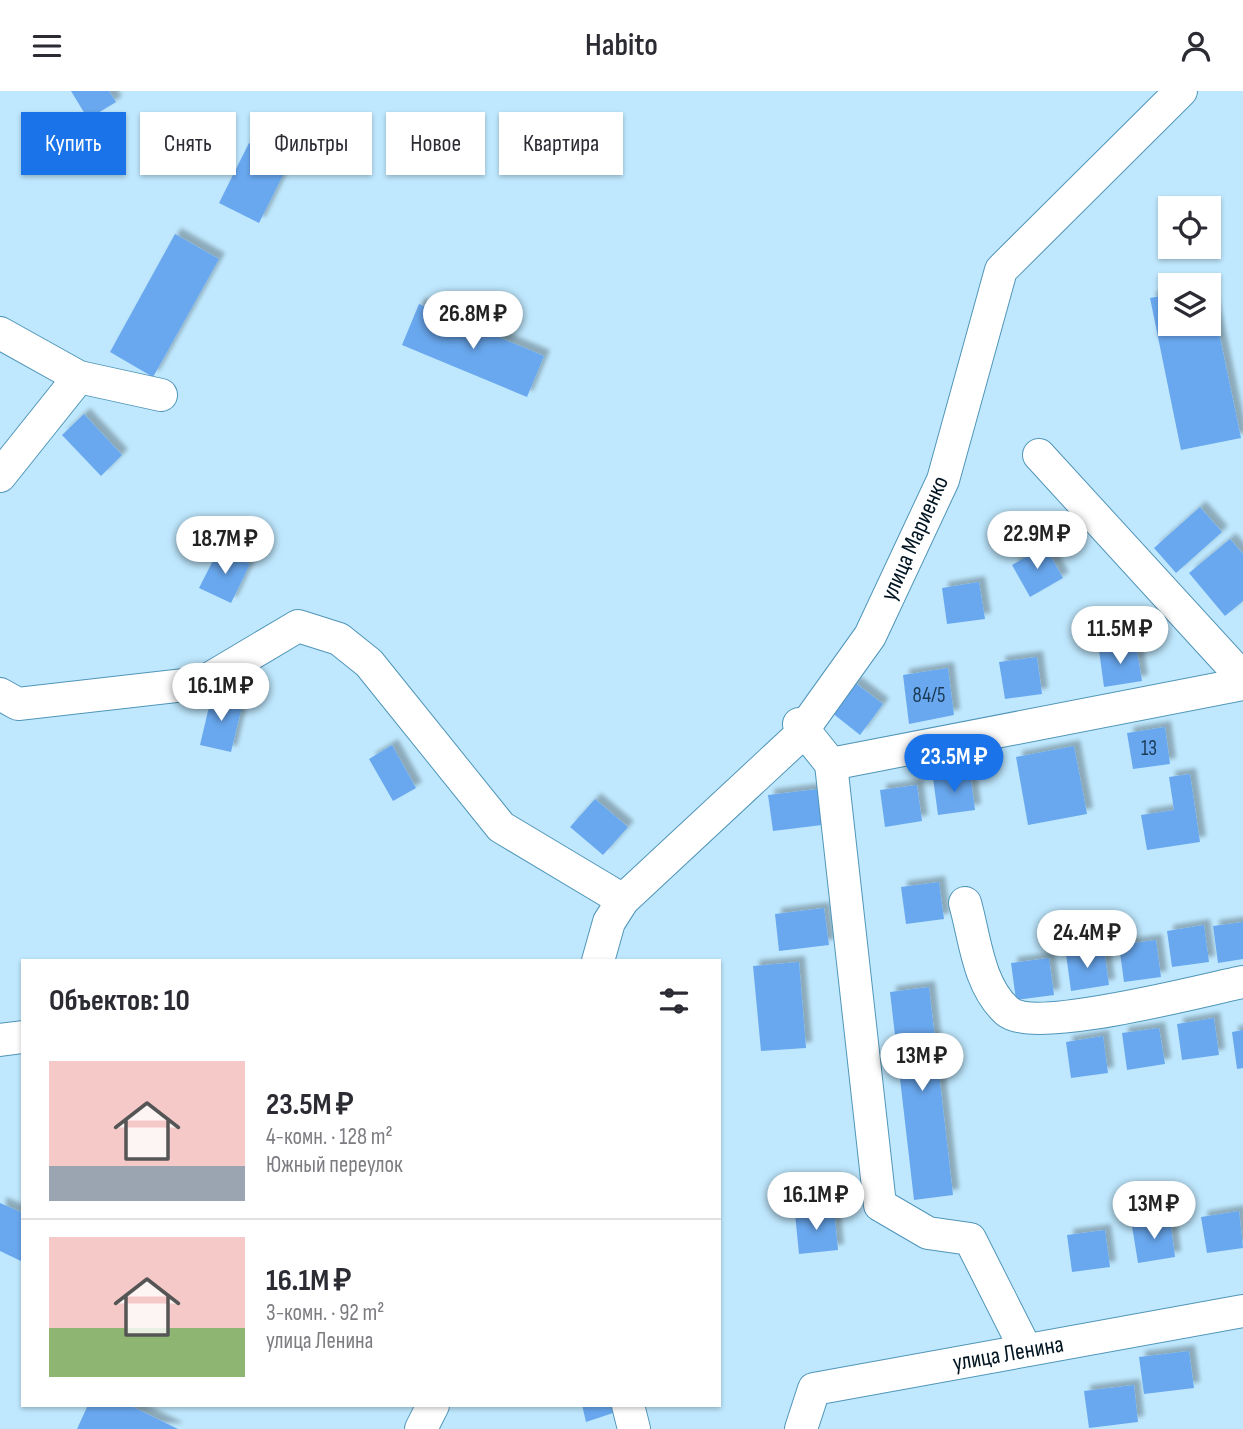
<!DOCTYPE html>
<html lang="ru">
<head>
<meta charset="utf-8">
<style>
  :root { --surface:#fff; --page:#f2f2f3; --text:#2b2b33; --muted:#7c7c81; --line:#e1e1e2; --accent:#1a73e8 }
  body { margin:0; font-family:"Sofia Sans Condensed",sans-serif; background:var(--page); color:var(--text); height:100vh; display:flex; flex-direction:column; font-size:26px; white-space:nowrap }
  * { box-sizing:border-box; margin:0 }
  p { font-size:23px; color:var(--muted) }
  .icon { flex:none; width:38px; height:38px; fill:none; stroke:currentColor; stroke-width:2; stroke-linecap:round; stroke-linejoin:round }
  .map { position:relative; flex:1; overflow:hidden }
  .sheet { position:absolute; left:21px; top:868px; width:700px; height:448px; display:flex; flex-direction:column; background:var(--surface); border-radius:0px; box-shadow:0 2px 5px #0004 }
  .sheet>* { flex:none }
  .top-card { position:absolute; left:21px; top:21px; width:700px; height:63px; display:flex; gap:14px }
  .buttons { position:absolute; left:1158px; top:105px; display:grid; gap:14px }
  .buttons a { display:grid; place-items:center; width:63px; height:63px; border-radius:0px; background:var(--surface); box-shadow:0 2px 5px #0004; font-size:35px }
  .price { position:absolute; translate:-50% -60px; padding:0 16px; border-radius:24px; background:#fff; color:#222; font-size:23px; line-height:46px; filter:drop-shadow(0 2px 4px #0008) }
  .price::after { content:''; position:absolute; left:50%; top:42px; width:21px; height:16px; margin-left:-10px; background:inherit; clip-path:polygon(0 0,100% 0,50% 100%) }
  .price.current { background:var(--accent); color:#fff }
  ul { padding:0; list-style:none }
  li { display:flex; align-items:center; gap:21px; height:175px; padding:0 28px }
  li+li { border-top:2px solid var(--line) }
  li span { display:grid; place-items:center; flex:none; width:196px; height:140px; border-radius:0px; color:#555 }
  li>.icon { margin-inline-start:auto }
  span .icon { width:84px; height:84px; fill:#fffc; stroke-width:1 }
  li b { font-size:30px }
  h2 { display:flex; justify-content:space-between; align-items:center; height:84px; padding:0 28px; font-size:30px }
  .chip { padding:0 24px; border-radius:0px; background:var(--surface); box-shadow:0 2px 5px #0004; font-size:24px; line-height:63px }
  .chip.current { background:var(--accent); color:#fff }
  header { display:flex; justify-content:space-between; align-items:center; height:91px; padding:0 28px; background:var(--surface); font-size:32px; font-weight:600 }
  .map>svg:first-child { display:block }
</style>
</head>
<body>
<header><svg class="icon" aria-label="menu" viewBox="0 0 24 24"><path d="M4 6h16M4 12h16M4 18h16"/></svg>Habito<svg class="icon" aria-label="person" viewBox="0 0 24 24"><circle cx="12" cy="8" r="4"/><path d="M4 21q1-7 8-7t8 7"/></svg></header>
<div class="map">
<svg width="1243" height="1338" viewBox="0 0 1243 1338">
  <defs>
    <filter id="shadow"><feDropShadow dx="6" dy="-6" stdDeviation="2" flood-color="#0004"/></filter>
  </defs>
  <rect width="100%" height="100%" fill="#bfe8fe"/>
  <g fill="#69a8ef" filter="url(#shadow)">
    <polygon points="71,0 109,0 116,11 88,28"/>
    <polygon points="249,52 289,72 259,132 219,112"/>
    <polygon points="175,143 219,168 153,286 110,261"/>
    <polygon points="1210,199 1241,347 1181,359 1150,207 1171,203 1171,233 1209,233"/>
    <polygon points="419,213 544,265 527,306 402,254"/>
    <polygon points="84,323 122,364 101,385 62,344"/>
    <polygon points="1200,416 1222,441 1176,482 1154,457"/>
    <polygon points="1230,448 1243,463 1243,510 1225,525 1189,482"/>
    <polygon points="1045,455 1063,487 1030,506 1012,474"/>
    <polygon points="219,458 250,473 231,512 199,497"/>
    <polygon points="979,491 985,528 947,533 942,497"/>
    <polygon points="1136,554 1142,590 1104,596 1099,559"/>
    <polygon points="1037,566 1042,603 1005,608 999,571"/>
    <polygon points="948,577 954,624 909,633 903,584"/>
    <polygon points="854,591 883,613 860,644 831,621"/>
    <polygon points="212,603 243,611 231,661 200,654"/>
    <polygon points="1165,636 1170,673 1133,678 1127,642"/>
    <polygon points="392,654 416,697 393,710 369,668"/>
    <polygon points="1074,655 1087,723 1028,734 1016,666"/>
    <polygon points="970,682 975,719 938,724 933,687"/>
    <polygon points="1190,683 1200,751 1147,759 1141,724 1174,719 1169,686"/>
    <polygon points="917,694 922,730 885,736 880,699"/>
    <polygon points="818,698 822,734 773,740 768,704"/>
    <polygon points="595,708 628,736 603,764 570,736"/>
    <polygon points="939,791 944,828 906,833 901,796"/>
    <polygon points="824,817 829,854 779,860 775,823"/>
    <polygon points="1243,831 1243,868 1218,872 1213,835"/>
    <polygon points="1204,834 1209,871 1172,876 1167,840"/>
    <polygon points="1156,849 1161,886 1124,891 1119,854"/>
    <polygon points="1104,858 1109,894 1071,900 1066,863"/>
    <polygon points="1049,867 1054,904 1016,909 1011,872"/>
    <polygon points="799,871 806,957 761,960 753,875"/>
    <polygon points="929,896 953,1104 914,1109 890,901"/>
    <polygon points="1214,927 1219,964 1182,969 1177,933"/>
    <polygon points="1159,937 1165,973 1127,979 1122,942"/>
    <polygon points="1243,939 1243,977 1237,978 1232,941"/>
    <polygon points="1103,945 1108,982 1071,987 1066,951"/>
    <polygon points="0,1112 23,1122 23,1171 0,1160"/>
    <polygon points="834,1119 838,1159 799,1163 795,1123"/>
    <polygon points="1239,1120 1243,1157 1207,1162 1201,1126"/>
    <polygon points="1170,1129 1175,1166 1138,1172 1132,1135"/>
    <polygon points="1105,1139 1110,1176 1072,1181 1067,1144"/>
    <polygon points="1189,1260 1194,1297 1144,1303 1139,1266"/>
    <polygon points="1134,1294 1138,1331 1089,1337 1084,1300"/>
    <polygon points="88,1314 129,1314 178,1338 77,1338"/>
    <polygon points="582,1314 620,1314 622,1319 586,1331"/>
  </g>
  <g fill="none" stroke-linecap="round" stroke-linejoin="round">
    <g stroke="#5095b8" stroke-width="34">
      <g id="minor">
        <polyline points="0,242 79,286 161,304"/>
        <polyline points="1039,364 1243,587"/>
        <polyline points="0,385 79,286"/>
        <polyline points="0,603 18,613 202,592 298,535 339,548 369,572 501,736 623,809"/>
        <polyline points="799,633 831,673 880,1114 928,1142 970,1148 1026,1259"/>
        <polyline points="831,673 1243,593"/>
        <path d="M965 812C975 847 978 894 1007 920 1035 944 1203 899 1243 891"/>
        <polyline points="598,870 609,831 623,809 797,647 870,545 943,389 1001,179 1181,0"/>
        <polyline points="0,949 23,946"/>
        <polyline points="628,1314 634,1338"/>
        <polyline points="421,1338 433,1314"/>
        <polyline points="801,1338 814,1298 1243,1220"/>
      </g>
    </g>
    <use href="#minor" stroke="#fff" stroke-width="32"/>
  </g>
  <g text-anchor="middle" stroke-width="7" stroke-linejoin="round" paint-order="stroke">
    <g font-size="21" fill="#1a3954">
      <text x="929" y="611">84/5</text>
      <text x="1149" y="664">13</text>
    </g>
    <g font-size="24" fill="#001421" stroke="#fff">
      <text transform="translate(914 447) rotate(-66)" y="8">улица Мариенко</text>
      <text transform="translate(1008 1262) rotate(-10)" y="8">улица Ленина</text>
    </g>
  </g>
</svg>
<div class="buttons">
<a><svg class="icon" aria-label="locate" viewBox="0 0 24 24"><circle cx="12" cy="12" r="6"/><path d="M12 2v4M12 18v4M2 12h4M18 12h4"/></svg></a>
<a><svg class="icon" aria-label="layers" viewBox="0 0 24 24"><path d="M12 4l9 5-9 5-9-5zM3 14l9 5 9-5"/></svg></a>
</div>
<b class="price" style="left:473px;top:260px">26.8M ₽</b>
<b class="price" style="left:1037px;top:480px">22.9M ₽</b>
<b class="price" style="left:225px;top:485px">18.7M ₽</b>
<b class="price" style="left:1120px;top:575px">11.5M ₽</b>
<b class="price" style="left:221px;top:632px">16.1M ₽</b>
<b class="price current" style="left:954px;top:703px">23.5M ₽</b>
<b class="price" style="left:1087px;top:879px">24.4M ₽</b>
<b class="price" style="left:922px;top:1002px">13M ₽</b>
<b class="price" style="left:816px;top:1141px">16.1M ₽</b>
<b class="price" style="left:1154px;top:1150px">13M ₽</b>
<div class="top-card">
<a class="chip current">Купить</a>
<a class="chip">Снять</a>
<a class="chip">Фильтры</a>
<a class="chip">Новое</a>
<a class="chip">Квартира</a>
</div>
<section class="sheet">
<h2>Объектов: 10<svg class="icon" aria-label="filters" viewBox="0 0 24 24"><path d="M4 7h16M4 17h16"/><circle cx="9" cy="7" r="2"/><circle cx="15" cy="17" r="2"/></svg></h2>
<ul>
<li><span style="background:linear-gradient(#f6c9c9 75%,#9aa5b1 0)"><svg class="icon" aria-label="home" viewBox="0 0 24 24"><path d="M3 11l9-7 9 7M6 9v11h12V9"/></svg></span><div><b>23.5M ₽</b><p>4-комн. · 128 m²</p><p>Южный переулок</p></div></li>
<li><span style="background:linear-gradient(#f6c9c9 65%,#8fb573 0)"><svg class="icon" aria-label="home" viewBox="0 0 24 24"><path d="M3 11l9-7 9 7M6 9v11h12V9"/></svg></span><div><b>16.1M ₽</b><p>3-комн. · 92 m²</p><p>улица Ленина</p></div></li>
</ul>
</section>
</div>
</body>
</html>
